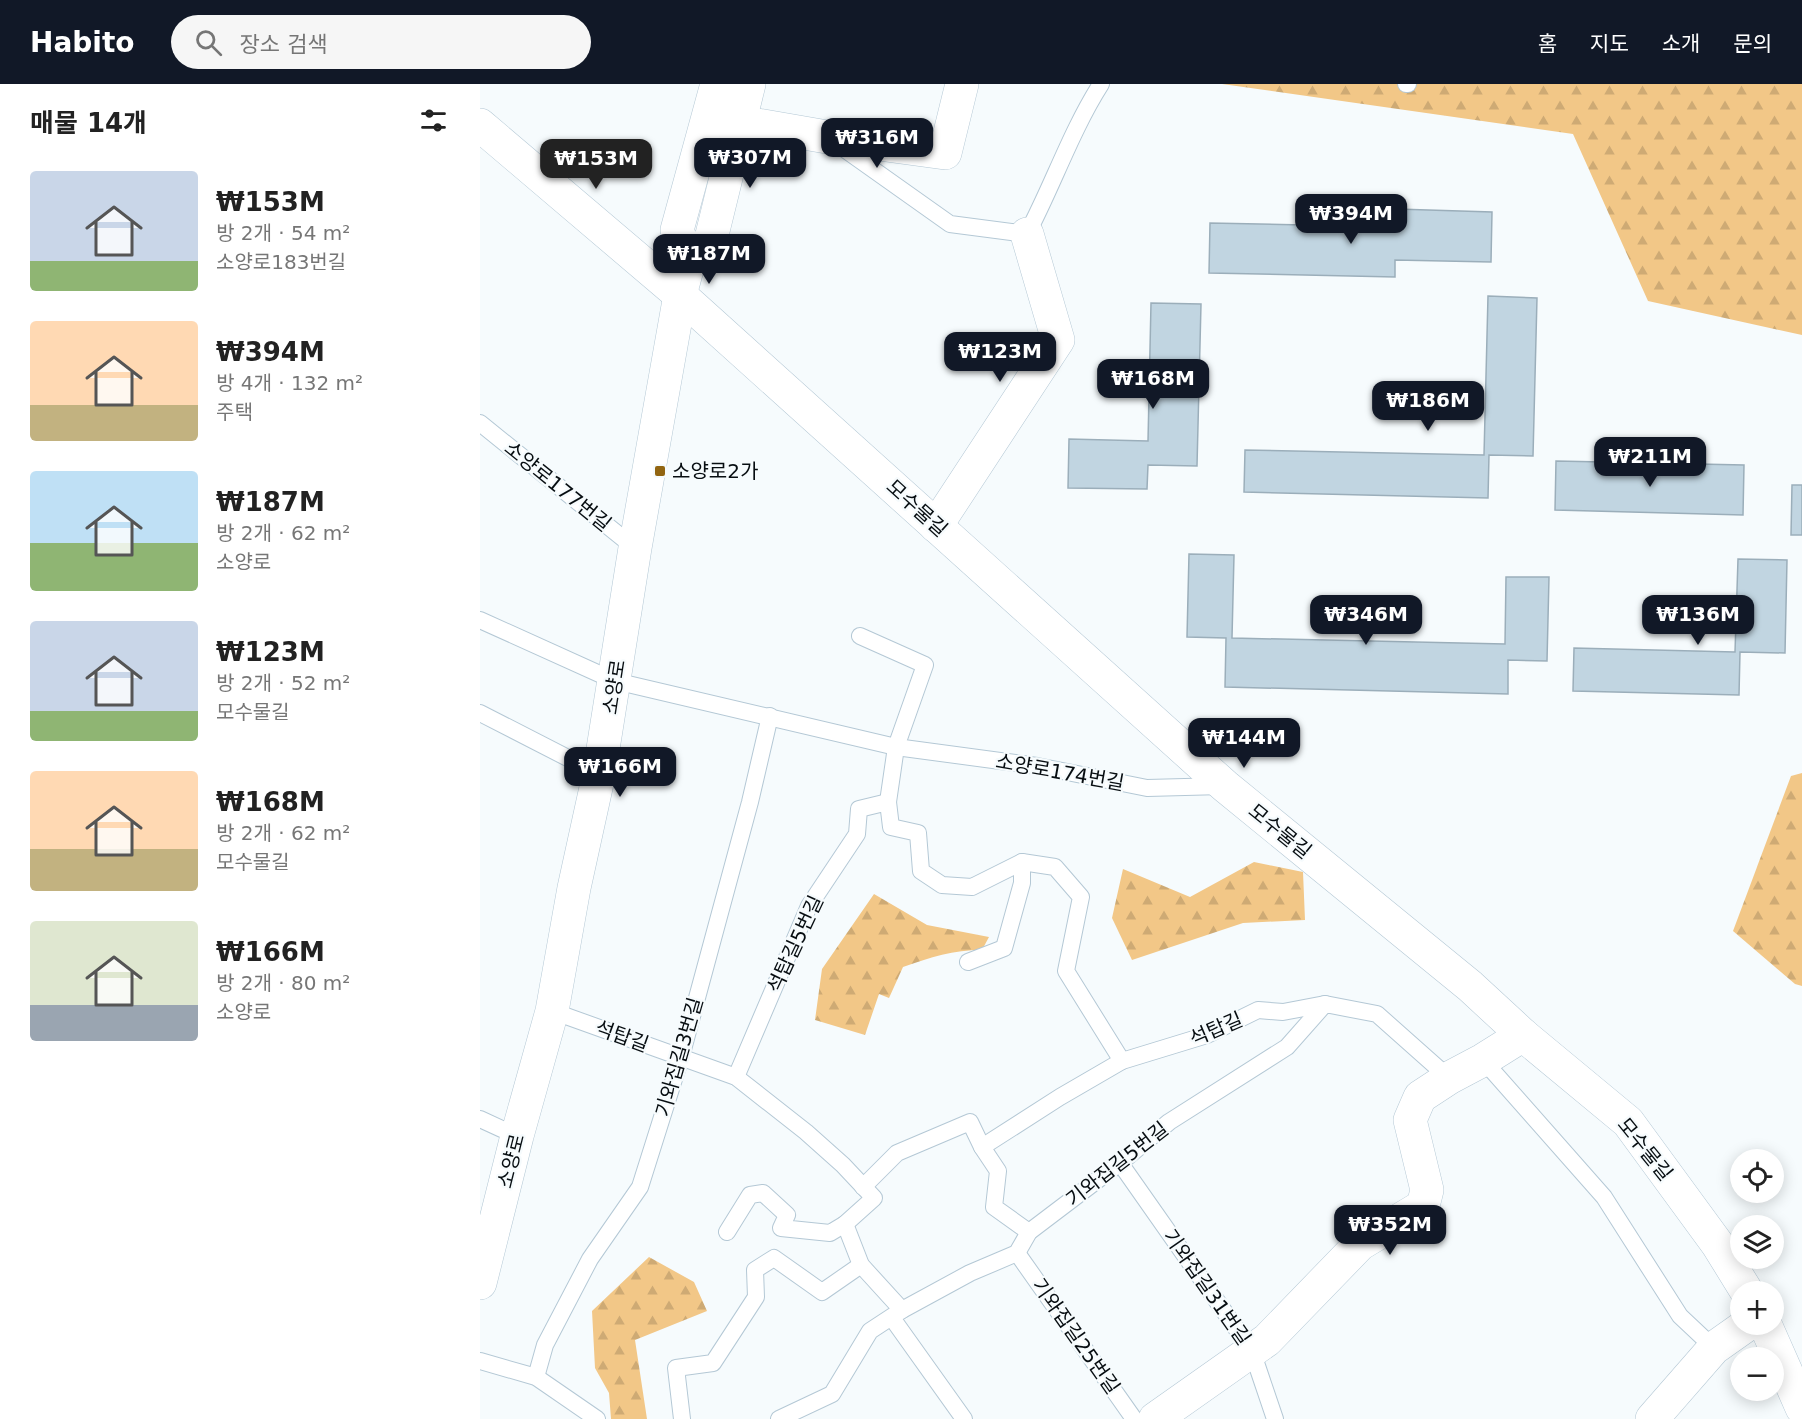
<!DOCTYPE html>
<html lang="ko">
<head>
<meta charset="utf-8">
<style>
  :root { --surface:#fff; --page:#f6f6f6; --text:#222; --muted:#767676; --accent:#111827 }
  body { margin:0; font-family:"DejaVu Sans","Noto Sans KR",sans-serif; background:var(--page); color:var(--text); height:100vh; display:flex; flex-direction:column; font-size:22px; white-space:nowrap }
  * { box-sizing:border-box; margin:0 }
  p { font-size:20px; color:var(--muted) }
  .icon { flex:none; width:33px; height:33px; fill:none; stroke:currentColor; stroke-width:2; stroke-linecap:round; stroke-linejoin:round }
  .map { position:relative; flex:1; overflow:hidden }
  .drawer { display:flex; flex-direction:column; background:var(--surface); width:480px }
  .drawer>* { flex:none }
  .fabs { position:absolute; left:1250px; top:1065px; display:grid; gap:12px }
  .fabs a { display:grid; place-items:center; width:54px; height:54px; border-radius:50%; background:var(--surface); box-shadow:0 3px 15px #0003; font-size:30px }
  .price { position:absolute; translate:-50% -51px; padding:0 14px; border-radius:12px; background:var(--accent); color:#fff; font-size:20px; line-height:39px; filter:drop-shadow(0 2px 3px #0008) }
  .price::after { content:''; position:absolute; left:50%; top:36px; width:18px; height:14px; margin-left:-9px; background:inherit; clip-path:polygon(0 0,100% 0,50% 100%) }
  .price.current { background:#222; color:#fff }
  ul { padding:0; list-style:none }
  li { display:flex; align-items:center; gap:18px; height:150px; padding:0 30px }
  li span { display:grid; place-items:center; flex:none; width:168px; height:120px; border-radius:6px; color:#555 }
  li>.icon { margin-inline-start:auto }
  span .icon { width:72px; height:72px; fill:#fffc; stroke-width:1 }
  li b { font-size:26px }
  h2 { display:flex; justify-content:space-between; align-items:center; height:72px; padding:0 30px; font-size:26px }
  header { display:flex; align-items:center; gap:36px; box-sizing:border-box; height:84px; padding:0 30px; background:var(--accent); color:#fff }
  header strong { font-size:28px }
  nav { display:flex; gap:33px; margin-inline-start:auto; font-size:21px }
  .search { width:420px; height:54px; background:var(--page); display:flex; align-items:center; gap:15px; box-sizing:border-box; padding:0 21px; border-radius:33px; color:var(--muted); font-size:22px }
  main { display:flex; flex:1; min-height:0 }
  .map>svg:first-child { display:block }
</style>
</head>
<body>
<header>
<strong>Habito</strong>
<div class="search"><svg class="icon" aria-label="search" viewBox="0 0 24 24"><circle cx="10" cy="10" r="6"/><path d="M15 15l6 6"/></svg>장소 검색</div>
<nav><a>홈</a><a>지도</a><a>소개</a><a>문의</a></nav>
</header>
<main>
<section class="drawer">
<h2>매물 14개<svg class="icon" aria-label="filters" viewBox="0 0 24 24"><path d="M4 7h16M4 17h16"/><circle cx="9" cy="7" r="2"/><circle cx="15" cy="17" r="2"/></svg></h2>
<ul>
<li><span style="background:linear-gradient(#c9d6e8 75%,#8fb573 0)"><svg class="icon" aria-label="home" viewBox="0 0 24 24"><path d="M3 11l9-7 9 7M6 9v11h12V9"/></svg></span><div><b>₩153M</b><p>방 2개 · 54 m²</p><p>소양로183번길</p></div></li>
<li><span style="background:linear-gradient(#ffd9b3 70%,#c2b280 0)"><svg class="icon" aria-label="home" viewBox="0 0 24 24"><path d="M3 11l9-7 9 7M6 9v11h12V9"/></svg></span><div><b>₩394M</b><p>방 4개 · 132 m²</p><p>주택</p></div></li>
<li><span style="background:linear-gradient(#bfe0f5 60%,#8fb573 0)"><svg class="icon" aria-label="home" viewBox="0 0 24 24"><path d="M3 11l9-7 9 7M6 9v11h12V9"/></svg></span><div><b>₩187M</b><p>방 2개 · 62 m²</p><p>소양로</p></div></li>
<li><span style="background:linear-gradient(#c9d6e8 75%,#8fb573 0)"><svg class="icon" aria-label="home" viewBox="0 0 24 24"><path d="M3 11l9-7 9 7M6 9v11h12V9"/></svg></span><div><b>₩123M</b><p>방 2개 · 52 m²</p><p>모수물길</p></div></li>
<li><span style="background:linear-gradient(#ffd9b3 65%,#c2b280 0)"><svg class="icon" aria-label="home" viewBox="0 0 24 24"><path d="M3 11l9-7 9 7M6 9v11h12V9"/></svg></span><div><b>₩168M</b><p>방 2개 · 62 m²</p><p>모수물길</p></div></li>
<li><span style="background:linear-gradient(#dfe7d0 70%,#9aa5b1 0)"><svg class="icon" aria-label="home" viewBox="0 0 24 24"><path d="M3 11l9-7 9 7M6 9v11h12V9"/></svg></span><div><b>₩166M</b><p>방 2개 · 80 m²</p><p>소양로</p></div></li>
</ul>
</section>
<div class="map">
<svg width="1322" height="1335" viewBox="0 0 1322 1335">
  <defs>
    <pattern id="forest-firs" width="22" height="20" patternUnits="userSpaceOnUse" patternTransform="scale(1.5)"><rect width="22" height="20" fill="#f2c787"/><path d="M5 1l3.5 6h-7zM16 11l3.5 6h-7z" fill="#ceaa74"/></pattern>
  </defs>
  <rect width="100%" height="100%" fill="#f6fbfd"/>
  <g fill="url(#forest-firs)">
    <polygon points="742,0 1322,0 1322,251 1168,217 1093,50"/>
    <polygon points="1322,689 1322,902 1315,900 1253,847 1311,692"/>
    <polygon points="774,778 823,788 825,836 763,839 652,876 632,834 643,785 710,813"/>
    <path d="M394 810 447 841 509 853 502 866C473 866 451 873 423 883L409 914 399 910 385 951 335 936 342 885Z"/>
    <polygon points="169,1173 214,1198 227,1227 155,1256 167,1335 131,1335 129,1309 115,1284 112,1227"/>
  </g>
  <g fill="#c1d5e1" stroke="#9baeba" stroke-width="1.5">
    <polygon points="916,125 1012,128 1011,178 915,176 915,193 729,189 730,139 916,143"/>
    <polygon points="1008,212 1057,214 1053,372 1009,371 1008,414 764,408 765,366 1004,371"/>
    <polygon points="671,219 721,220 717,382 668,381 667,405 588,404 589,355 668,357"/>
    <polygon points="1076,377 1264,381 1263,431 1075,426"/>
    <polygon points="1312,401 1322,401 1322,451 1311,451"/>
    <polygon points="709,470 754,471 752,554 1025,560 1026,493 1069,493 1067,577 1028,576 1028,610 745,603 746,554 707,553"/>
    <polygon points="1258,475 1307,476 1305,569 1260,568 1259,611 1093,607 1094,564 1255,568"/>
  </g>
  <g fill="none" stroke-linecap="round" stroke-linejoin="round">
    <g stroke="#b4c8d5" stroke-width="18">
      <g id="lane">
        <polyline points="926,0 928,0"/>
        <path d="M360 62 470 140 547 150C573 101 591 47 621 0"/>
        <polyline points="0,339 155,464"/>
        <polyline points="0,536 135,597 416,663 557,682 667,704 743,702"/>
        <polyline points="380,552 445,581 416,663 408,718"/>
        <polyline points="0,629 119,690"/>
        <polyline points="488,878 524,864 542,799 542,778"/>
        <polyline points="72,927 256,993 326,1048 363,1081 394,1114 365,1140 350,1149 301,1144 307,1131 283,1109 270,1111 247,1148"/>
        <polyline points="1003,976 1124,1113 1200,1232 1234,1264"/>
        <polyline points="256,993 329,822 377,750 379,725 408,718 411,743 438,749 441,787 462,801 492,803 542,778 575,783 601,813 586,887 642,977"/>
        <polyline points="0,1035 37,1052"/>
        <polyline points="502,1063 580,1013 642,977 727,951 778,926 803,928 845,920 897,930 969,994"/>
        <polyline points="640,1079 772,1267 795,1335"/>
        <polyline points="383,1103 417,1069 490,1038 502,1063 518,1087 514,1123 549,1148"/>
        <polyline points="365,1140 381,1181 422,1226"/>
        <polyline points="537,1169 654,1335"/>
        <polyline points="412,1234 484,1335"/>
        <polyline points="0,1277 56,1293 117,1335"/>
        <polyline points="56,1293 65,1261 110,1175 160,1103 201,973 270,718 290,632"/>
        <polyline points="202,1335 196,1284 233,1279 276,1213 275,1186 294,1174 342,1208 381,1181"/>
        <polyline points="299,1335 352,1310 390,1247 422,1226 490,1189 537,1169 549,1148 640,1079 689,1038 807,963 845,920"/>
      </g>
    </g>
    <g stroke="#b4c8d5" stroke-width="34">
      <g id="street">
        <polyline points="231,33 347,53 465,69 482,0"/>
        <polyline points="0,41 200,211 745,702 990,902 1043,951 1148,1038 1238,1161 1267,1208"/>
        <polyline points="456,442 578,256 547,150"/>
        <polyline points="1285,1240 1322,1324"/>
        <polyline points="675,1335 787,1256 880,1160 943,1122 947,1106 930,1036 940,1013 969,994 1003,976 1043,951"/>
        <polyline points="1172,1335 1234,1264 1268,1240"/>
      </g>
    </g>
    <g stroke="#b4c8d5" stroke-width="34">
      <g id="secondary">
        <polyline points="209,178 197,146 237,0"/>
        <polyline points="0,1199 37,1052 72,927 94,804 119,690 155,464 200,211 209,178 231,155 269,0"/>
      </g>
    </g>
    <use href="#lane" stroke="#fff" stroke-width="16"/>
    <use href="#street" stroke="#fff" stroke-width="33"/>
    <use href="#secondary" stroke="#fff" stroke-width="33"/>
  </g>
  <rect fill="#926511" stroke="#f6fbfd" stroke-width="2" x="174" y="381" width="12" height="12" rx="3"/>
  <g text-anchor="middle" stroke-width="4.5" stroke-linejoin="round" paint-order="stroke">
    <g font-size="20" fill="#070d11" stroke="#f6fbfd" text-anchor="start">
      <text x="192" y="394">소양로2가</text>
    </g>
    <g font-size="20" fill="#070d11" stroke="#f6fbfd">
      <text transform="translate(78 402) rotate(39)" y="7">소양로177번길</text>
      <text transform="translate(437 424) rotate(42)" y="7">모수물길</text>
      <text transform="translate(134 603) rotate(-81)" y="7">소양로</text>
      <text transform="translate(580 688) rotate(10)" y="7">소양로174번길</text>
      <text transform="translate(800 747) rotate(39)" y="7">모수물길</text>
      <text transform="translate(315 860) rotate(-65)" y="7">석탑길5번길</text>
      <text transform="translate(736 945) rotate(-23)" y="7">석탑길</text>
      <text transform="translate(142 952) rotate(20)" y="7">석탑길</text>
      <text transform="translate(199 973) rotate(-74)" y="7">기와집길3번길</text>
      <text transform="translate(1165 1065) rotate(51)" y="7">모수물길</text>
      <text transform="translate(31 1077) rotate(-76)" y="7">소양로</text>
      <text transform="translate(637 1080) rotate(-38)" y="7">기와집길5번길</text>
      <text transform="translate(727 1203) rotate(55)" y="7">기와집길31번길</text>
      <text transform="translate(596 1252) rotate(55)" y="7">기와집길25번길</text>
    </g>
  </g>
</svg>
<div class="fabs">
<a><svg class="icon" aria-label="locate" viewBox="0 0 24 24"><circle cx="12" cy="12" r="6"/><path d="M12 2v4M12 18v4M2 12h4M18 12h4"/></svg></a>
<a><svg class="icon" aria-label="layers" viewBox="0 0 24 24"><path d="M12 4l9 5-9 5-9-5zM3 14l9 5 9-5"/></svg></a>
<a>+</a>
<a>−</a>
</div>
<b class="price" style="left:397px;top:85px">₩316M</b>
<b class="price" style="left:270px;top:105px">₩307M</b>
<b class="price current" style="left:116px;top:106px">₩153M</b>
<b class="price" style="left:871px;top:161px">₩394M</b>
<b class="price" style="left:229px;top:201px">₩187M</b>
<b class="price" style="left:520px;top:299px">₩123M</b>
<b class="price" style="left:673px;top:326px">₩168M</b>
<b class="price" style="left:948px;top:348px">₩186M</b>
<b class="price" style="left:1170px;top:404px">₩211M</b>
<b class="price" style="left:886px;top:562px">₩346M</b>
<b class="price" style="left:1218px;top:562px">₩136M</b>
<b class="price" style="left:764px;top:685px">₩144M</b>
<b class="price" style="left:140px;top:714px">₩166M</b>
<b class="price" style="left:910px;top:1172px">₩352M</b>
</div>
</main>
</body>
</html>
